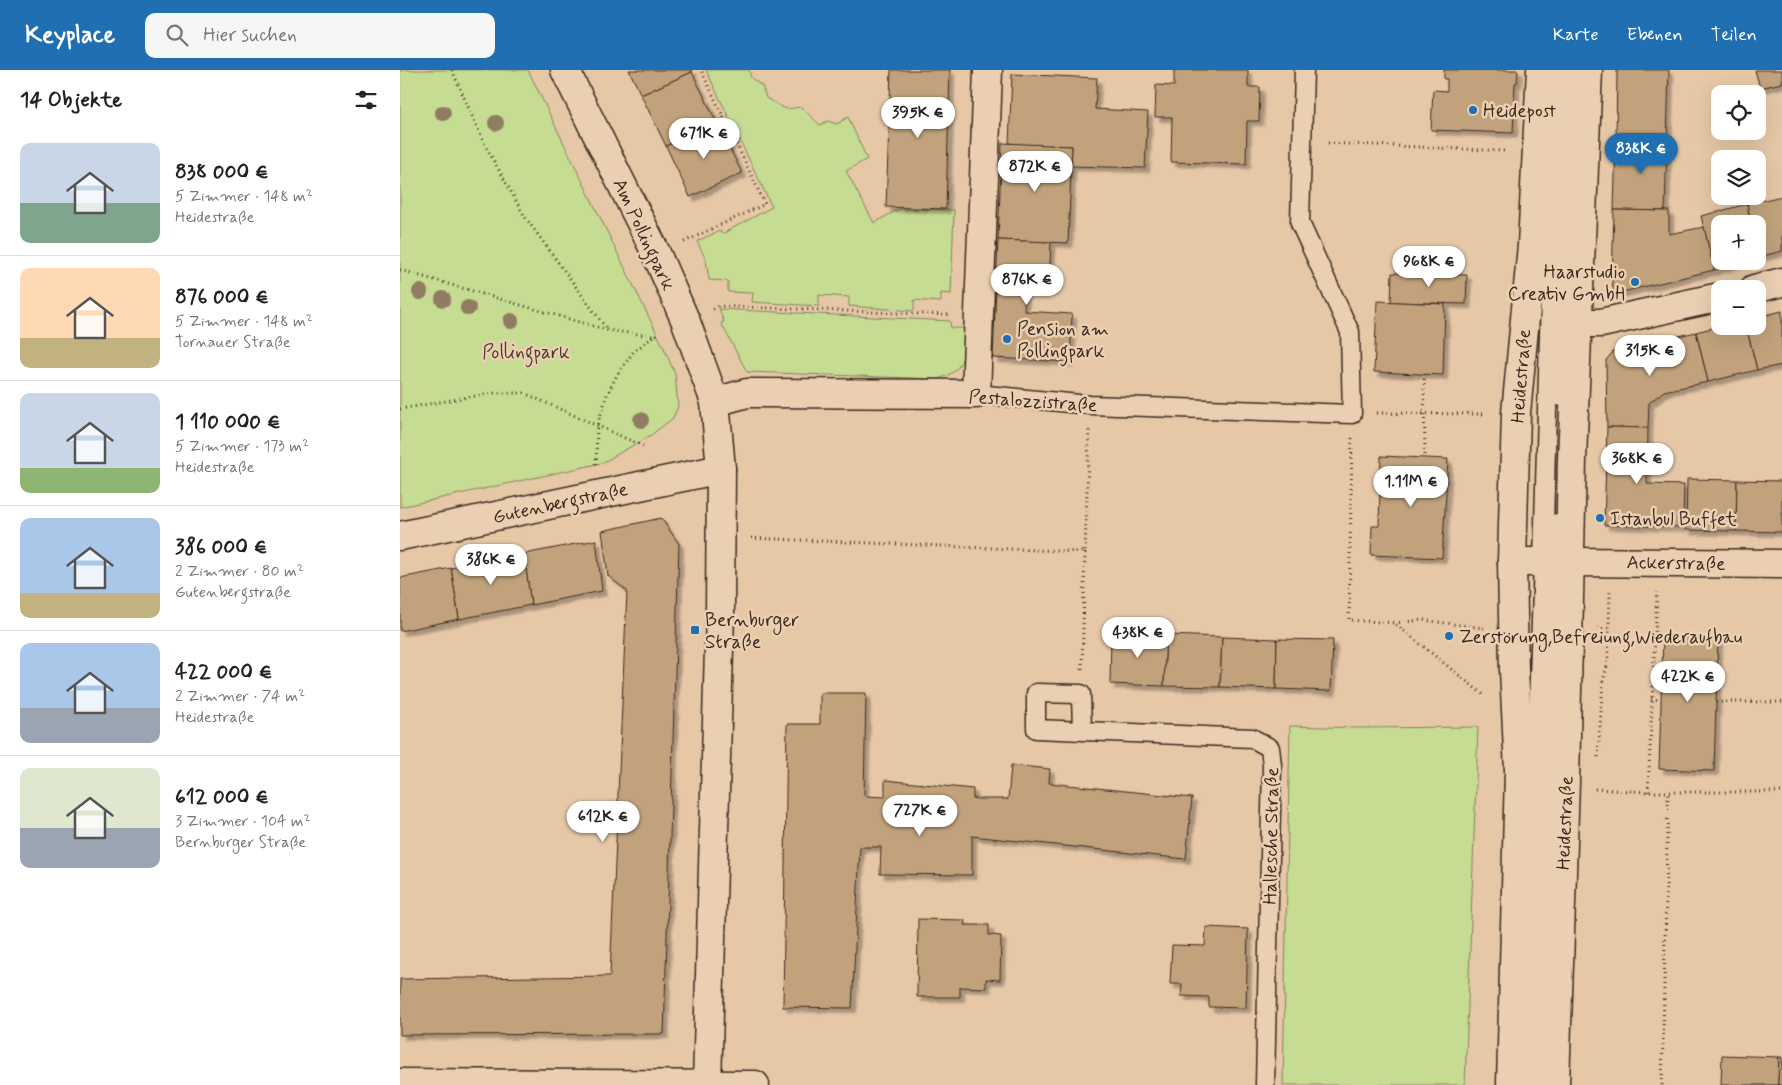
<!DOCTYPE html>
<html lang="de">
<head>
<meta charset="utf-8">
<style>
  :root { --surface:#fff; --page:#f6f6f6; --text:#222; --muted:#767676; --line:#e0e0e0; --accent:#1f6fb2 }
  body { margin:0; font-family:Mynerve,sans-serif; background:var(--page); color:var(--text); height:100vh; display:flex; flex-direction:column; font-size:19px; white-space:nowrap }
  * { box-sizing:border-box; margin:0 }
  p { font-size:16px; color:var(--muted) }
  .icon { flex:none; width:28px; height:28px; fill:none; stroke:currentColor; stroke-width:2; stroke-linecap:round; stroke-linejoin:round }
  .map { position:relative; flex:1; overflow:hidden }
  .panel { display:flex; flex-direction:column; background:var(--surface); width:400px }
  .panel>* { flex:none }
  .buttons { position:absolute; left:1311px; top:15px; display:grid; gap:10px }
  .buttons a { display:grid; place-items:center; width:55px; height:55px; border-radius:10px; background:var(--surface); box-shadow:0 5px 20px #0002; font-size:25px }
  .price { position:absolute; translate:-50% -42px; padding:0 11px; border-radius:18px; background:#fff; color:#222; font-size:16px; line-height:32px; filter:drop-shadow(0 1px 2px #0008) }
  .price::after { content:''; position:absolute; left:50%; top:30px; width:15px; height:11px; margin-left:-8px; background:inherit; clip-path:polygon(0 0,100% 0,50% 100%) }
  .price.on { background:var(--accent); color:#fff }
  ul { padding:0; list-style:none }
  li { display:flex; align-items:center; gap:15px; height:125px; padding:0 20px }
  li+li { border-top:1px solid var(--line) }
  li span { display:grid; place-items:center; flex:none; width:140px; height:100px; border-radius:10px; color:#555 }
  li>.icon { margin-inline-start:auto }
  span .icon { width:60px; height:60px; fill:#fffc; stroke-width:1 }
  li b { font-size:21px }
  h2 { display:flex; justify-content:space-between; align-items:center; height:60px; padding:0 20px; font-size:21px }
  header { display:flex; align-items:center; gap:30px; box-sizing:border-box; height:70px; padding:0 25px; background:var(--accent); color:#fff }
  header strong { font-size:24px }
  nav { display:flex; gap:28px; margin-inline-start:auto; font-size:18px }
  .search { width:350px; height:45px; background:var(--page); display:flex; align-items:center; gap:12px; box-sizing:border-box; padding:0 18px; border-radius:10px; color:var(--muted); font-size:19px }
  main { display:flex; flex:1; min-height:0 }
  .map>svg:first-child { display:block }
</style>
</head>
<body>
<header>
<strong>Keyplace</strong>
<div class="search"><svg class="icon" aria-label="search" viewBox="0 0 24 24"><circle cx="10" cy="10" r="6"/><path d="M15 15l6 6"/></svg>Hier suchen</div>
<nav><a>Karte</a><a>Ebenen</a><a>Teilen</a></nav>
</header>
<main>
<section class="panel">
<h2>14 Objekte<svg class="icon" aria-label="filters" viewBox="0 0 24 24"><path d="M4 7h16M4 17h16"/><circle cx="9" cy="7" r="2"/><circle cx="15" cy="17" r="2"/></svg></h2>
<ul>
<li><span style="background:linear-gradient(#c9d6e8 60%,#7fa58c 0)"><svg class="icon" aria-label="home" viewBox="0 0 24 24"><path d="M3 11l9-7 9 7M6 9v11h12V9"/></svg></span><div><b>838 000 €</b><p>5 Zimmer · 148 m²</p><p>Heidestraße</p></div></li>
<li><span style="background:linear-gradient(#ffd9b3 70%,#c2b280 0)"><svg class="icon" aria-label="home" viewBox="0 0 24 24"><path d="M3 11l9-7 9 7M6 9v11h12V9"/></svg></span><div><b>876 000 €</b><p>5 Zimmer · 148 m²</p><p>Tornauer Straße</p></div></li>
<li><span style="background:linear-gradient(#c9d6e8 75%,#8fb573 0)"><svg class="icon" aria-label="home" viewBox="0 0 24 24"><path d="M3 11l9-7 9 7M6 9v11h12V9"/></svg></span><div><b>1 110 000 €</b><p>5 Zimmer · 173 m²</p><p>Heidestraße</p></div></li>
<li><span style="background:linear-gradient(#a9c7e8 75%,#c2b280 0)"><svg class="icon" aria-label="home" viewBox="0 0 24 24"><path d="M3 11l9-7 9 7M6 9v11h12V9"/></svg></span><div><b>386 000 €</b><p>2 Zimmer · 80 m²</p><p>Gutenbergstraße</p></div></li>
<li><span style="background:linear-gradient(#a9c7e8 65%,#9aa5b1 0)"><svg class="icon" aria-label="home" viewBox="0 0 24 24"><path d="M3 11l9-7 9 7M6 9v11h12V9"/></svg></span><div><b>422 000 €</b><p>2 Zimmer · 74 m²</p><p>Heidestraße</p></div></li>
<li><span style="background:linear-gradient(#dfe7d0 60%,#9aa5b1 0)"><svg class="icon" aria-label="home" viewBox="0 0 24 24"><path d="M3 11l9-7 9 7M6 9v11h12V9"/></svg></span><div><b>612 000 €</b><p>3 Zimmer · 104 m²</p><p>Bernburger Straße</p></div></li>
</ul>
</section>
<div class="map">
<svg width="1382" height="1015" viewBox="0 0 1382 1015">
  <defs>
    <filter id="shadow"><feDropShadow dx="4.5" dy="4.5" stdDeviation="1" flood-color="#0004"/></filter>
  </defs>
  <rect width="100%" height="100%" fill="#e6c8a7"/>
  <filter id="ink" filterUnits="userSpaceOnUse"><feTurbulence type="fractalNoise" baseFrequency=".02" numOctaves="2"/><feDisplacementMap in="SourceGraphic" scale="10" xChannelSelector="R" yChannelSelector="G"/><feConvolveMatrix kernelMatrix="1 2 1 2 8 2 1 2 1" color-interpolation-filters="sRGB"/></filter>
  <g filter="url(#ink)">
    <g fill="#c6dc92" stroke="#808358">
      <polygon points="0,0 128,0 264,278 275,304 278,336 273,348 251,365 202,393 0,437"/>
      <polygon points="306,0 349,0 351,8 362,16 366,28 386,39 401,37 420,55 428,51 437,54 448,47 467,89 446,101 474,153 499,139 554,140 551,224 541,223 541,232 514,230 514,241 449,236 449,227 419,225 419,236 352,232 353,223 328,222 328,211 309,210 306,190 297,171 320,161 322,164 372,137"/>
      <path d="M319 239 550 251 551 258H565C563 285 567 300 538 309L347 302 321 253 324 252Z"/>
      <polygon points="890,656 957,658 1078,657 1065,1015 883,1015"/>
    </g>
    <g fill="#c1a27b" stroke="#3b2a1e" filter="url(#shadow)">
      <polygon points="229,0 292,0 292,2 241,25"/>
      <polygon points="491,0 550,0 546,139 486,137"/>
      <polygon points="774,0 848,0 848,17 860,17 859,51 847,51 846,94 771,92 772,47 755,47 756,15 774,16"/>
      <polygon points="1044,0 1118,0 1117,13 1115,13 1113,63 1031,60 1033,20 1047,21 1047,9 1044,9"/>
      <polygon points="1217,0 1269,0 1267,71 1216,70"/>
      <polygon points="1355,0 1382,0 1382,13 1360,18"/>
      <polygon points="292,2 317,53 266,76 241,25"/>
      <polygon points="612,4 697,8 695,39 748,42 745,98 671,96 672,76 609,74"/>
      <polygon points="317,53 342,103 290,127 266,76"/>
      <polygon points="1216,70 1267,71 1265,141 1214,140"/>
      <polygon points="602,73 672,76 668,173 598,170"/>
      <polygon points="1382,126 1382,181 1359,187 1358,154 1351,154 1347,134"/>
      <polygon points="1347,134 1351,154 1320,154 1320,191 1343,191 1314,200 1301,146"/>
      <polygon points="1214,140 1269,141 1269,164 1304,157 1314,200 1214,224 1212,211"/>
      <polygon points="598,170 651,172 649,219 625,218 624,241 672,244 670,292 593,288"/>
      <polygon points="992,203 1067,205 1066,234 991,232"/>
      <polygon points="977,231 1045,234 1043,305 974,302"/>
      <polygon points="1382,241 1382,295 1357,300 1346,256 1358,256 1358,247"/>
      <polygon points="1320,256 1346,256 1357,300 1308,312 1296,262"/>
      <polygon points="1296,262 1308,312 1264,321 1249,333 1248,358 1207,357 1206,290 1214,281"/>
      <polygon points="1207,357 1248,358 1247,414 1284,415 1283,457 1204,455"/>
      <polygon points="981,386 1048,389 1042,488 971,485 972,456 979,456"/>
      <polygon points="1287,409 1337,410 1336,461 1286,460"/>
      <polygon points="1337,410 1382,411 1382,462 1336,461"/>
      <polygon points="261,448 279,474 264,964 0,965 0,909 210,906 227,521 208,506 202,461"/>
      <polygon points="196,470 202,521 131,535 124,484"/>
      <polygon points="124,484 131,535 59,549 51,498"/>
      <polygon points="51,498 59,549 0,561 0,508"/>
      <polygon points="711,563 766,565 764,616 710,614"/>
      <polygon points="766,565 822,567 820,617 764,616"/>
      <polygon points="1263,566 1318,568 1314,701 1259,699"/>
      <polygon points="822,567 877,569 876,619 820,617"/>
      <polygon points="877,569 933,570 931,621 876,619"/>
      <polygon points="420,623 466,623 464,726 485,727 485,710 573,719 573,729 608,729 611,695 650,699 649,713 792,728 786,789 572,766 572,805 480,804 481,777 460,777 452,938 383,937 387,654 420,654"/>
      <polygon points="518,849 565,850 564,855 589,855 589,865 601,866 600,910 586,909 586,918 560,917 560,927 517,927"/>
      <polygon points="806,857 848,859 846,938 809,937 809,927 781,926 782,914 770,914 772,875 805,876"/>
      <polygon points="1322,985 1379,987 1378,1015 1321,1015"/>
      <polygon points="1379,987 1382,987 1382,1015 1378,1015"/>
    </g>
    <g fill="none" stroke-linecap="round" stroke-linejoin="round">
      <g stroke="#3b2a1e" stroke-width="21">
        <g id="service">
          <polyline points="576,324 690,335 952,344 950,262 900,153 904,0"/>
          <polyline points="1161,327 1170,0"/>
          <polyline points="682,661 681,624 636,623 636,659 852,668 870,678 872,695 865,1015"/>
          <polyline points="1125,1015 1143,492 1156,0"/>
          <polyline points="1140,1015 1157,453"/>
        </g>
      </g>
      <g stroke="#3b2a1e" stroke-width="31">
        <g id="minor">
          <polyline points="165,0 256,183 286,252 315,332 321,399 320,542 307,1015"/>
          <polyline points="1354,219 1382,212"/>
          <polyline points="1178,253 1201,253 1320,227"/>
          <polyline points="315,332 347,323 576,324 588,0"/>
          <polyline points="0,466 321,399"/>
          <polyline points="1171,492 1382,494"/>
          <polyline points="0,1013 355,1015"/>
        </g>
      </g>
      <g stroke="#3b2a1e" stroke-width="31">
        <g id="secondary">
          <polyline points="1112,492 1171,492"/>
          <polyline points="1111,1015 1119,701 1114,600 1112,492 1116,343 1132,175 1141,0"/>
          <polyline points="1155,1015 1165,712 1172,389 1188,0"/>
        </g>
      </g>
      <g stroke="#3b2a1e" stroke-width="3" stroke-dasharray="1 4" stroke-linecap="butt">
        <polyline points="52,0 85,75 125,147 206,258"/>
        <polyline points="928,73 1106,81"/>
        <polyline points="284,172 365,134 301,0"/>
        <polyline points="0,200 207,260 253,266 260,263"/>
        <polyline points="313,239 319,236 551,245"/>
        <polyline points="1024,304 1025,388"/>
        <polyline points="0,339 92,323 124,323 243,376"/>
        <polyline points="977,343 1085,344"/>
        <polyline points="952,368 949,550 994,553 1085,626"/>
        <polyline points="196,394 197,356 207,325 217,305 234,281 253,267"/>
        <polyline points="351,468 685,482 689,360"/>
        <polyline points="994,553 1023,550 1084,558"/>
        <polyline points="1197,559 1209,559"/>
        <polyline points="682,599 685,482"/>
        <polyline points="1251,629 1261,630"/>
        <polyline points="1316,632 1382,632"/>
        <polyline points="1198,687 1203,612 1208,591 1210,522"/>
        <polyline points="1195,719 1248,722 1382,722"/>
        <polyline points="1248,722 1257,522"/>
        <polyline points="1262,1015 1268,722"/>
      </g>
      <use href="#service" stroke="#ebcfb2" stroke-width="18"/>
      <use href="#minor" stroke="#ebcfb2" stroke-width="28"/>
      <use href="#secondary" stroke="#ebcfb2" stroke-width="28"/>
    </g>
    <g fill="#907b62">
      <circle cx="43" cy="43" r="8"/>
      <circle cx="96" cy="53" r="8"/>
      <circle cx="20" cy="222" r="8"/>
      <circle cx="43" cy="229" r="8"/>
      <circle cx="68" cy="238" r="8"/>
      <circle cx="111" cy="251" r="8"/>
      <circle cx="241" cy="350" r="8"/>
    </g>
  </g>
  <g fill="#1f6fb2" stroke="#ebcfb2" stroke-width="2">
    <circle cx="1073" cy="40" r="5"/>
    <circle cx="1235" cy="212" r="5"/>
    <circle cx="607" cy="269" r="5"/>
    <circle cx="1200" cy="448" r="5"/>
    <rect x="290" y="555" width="10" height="10" rx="2.5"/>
    <circle cx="1049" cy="566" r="5"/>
  </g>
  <g text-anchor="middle" stroke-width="5" stroke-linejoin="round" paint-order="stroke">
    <g font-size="19" fill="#3b2a1e" stroke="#ebcfb2" text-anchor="start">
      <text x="1083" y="47">Heidepost</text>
      <text x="1225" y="208" text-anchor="end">Haarstudio<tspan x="1225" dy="22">Creativ GmbH</tspan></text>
      <text x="617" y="265">Pension am<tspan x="617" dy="22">Pollingpark</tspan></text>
      <text x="1210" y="455">Istanbul Buffet</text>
      <text x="305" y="556">Bernburger<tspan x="305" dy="22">Straße</tspan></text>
      <text x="1059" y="573">Zerstörung,Befreiung,Wiederaufbau</text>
    </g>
    <g font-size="19" fill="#3b2a1e" stroke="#ebcfb2">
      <text transform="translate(245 164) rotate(65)" y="7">Am Pollingpark</text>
      <text transform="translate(1120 306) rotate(-86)" y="7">Heidestraße</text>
      <text transform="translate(633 330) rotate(4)" y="7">Pestalozzistraße</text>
      <text transform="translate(160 432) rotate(-12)" y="7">Gutenbergstraße</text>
      <text transform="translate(1276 492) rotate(1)" y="7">Ackerstraße</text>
      <text transform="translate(1164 753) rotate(-88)" y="7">Heidestraße</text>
      <text transform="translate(870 766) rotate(-89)" y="7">Hallesche Straße</text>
    </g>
    <g font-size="19" fill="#493c2a" stroke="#ebcfb2">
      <text x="126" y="288">Pollingpark</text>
    </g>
  </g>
</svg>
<div class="buttons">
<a><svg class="icon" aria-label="locate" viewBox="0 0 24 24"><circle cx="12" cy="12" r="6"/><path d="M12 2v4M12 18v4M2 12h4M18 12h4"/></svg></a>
<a><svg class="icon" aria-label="layers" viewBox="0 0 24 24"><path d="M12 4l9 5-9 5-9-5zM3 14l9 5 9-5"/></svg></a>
<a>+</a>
<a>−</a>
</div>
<b class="price" style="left:518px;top:69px">395K €</b>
<b class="price" style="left:304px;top:90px">671K €</b>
<b class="price on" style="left:1241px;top:105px">838K €</b>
<b class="price" style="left:635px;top:123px">872K €</b>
<b class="price" style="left:1029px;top:218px">968K €</b>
<b class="price" style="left:627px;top:236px">876K €</b>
<b class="price" style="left:1250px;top:307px">315K €</b>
<b class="price" style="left:1237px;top:415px">368K €</b>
<b class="price" style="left:1011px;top:438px">1.11M €</b>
<b class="price" style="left:91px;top:516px">386K €</b>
<b class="price" style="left:738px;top:589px">438K €</b>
<b class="price" style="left:1288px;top:633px">422K €</b>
<b class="price" style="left:520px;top:767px">727K €</b>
<b class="price" style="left:203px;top:773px">612K €</b>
</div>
</main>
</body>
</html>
